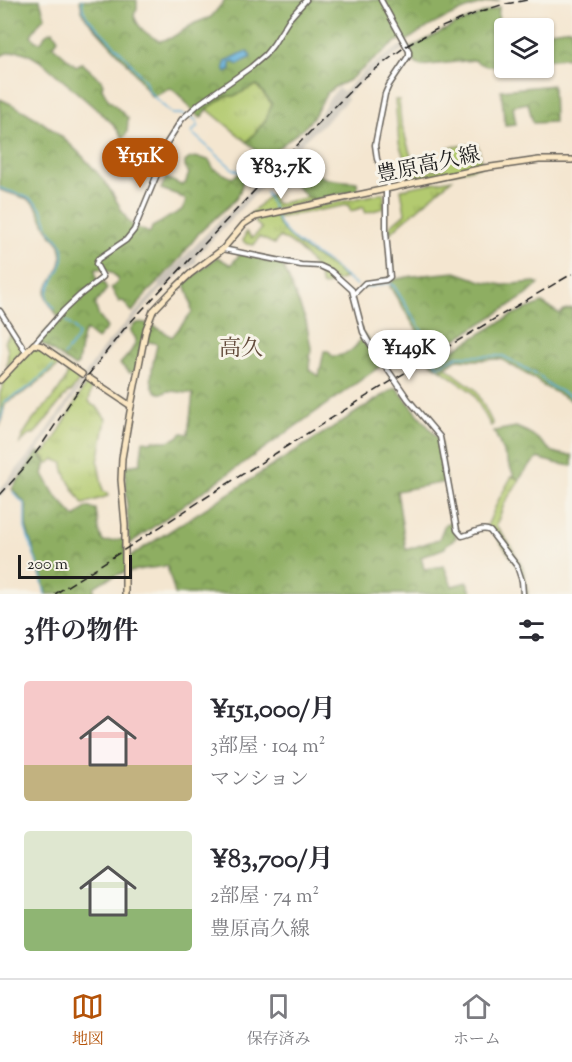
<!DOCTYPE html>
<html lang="ja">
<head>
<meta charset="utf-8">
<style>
  :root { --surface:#fff; --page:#f2f2f3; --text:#2b2b33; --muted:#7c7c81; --line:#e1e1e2; --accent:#b45309 }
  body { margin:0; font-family:"Sorts Mill Goudy","Noto Serif JP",serif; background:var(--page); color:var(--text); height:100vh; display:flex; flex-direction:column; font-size:22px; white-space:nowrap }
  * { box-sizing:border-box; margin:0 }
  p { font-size:20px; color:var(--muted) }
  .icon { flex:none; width:33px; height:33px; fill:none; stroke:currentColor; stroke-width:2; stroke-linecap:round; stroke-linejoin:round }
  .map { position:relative; height:594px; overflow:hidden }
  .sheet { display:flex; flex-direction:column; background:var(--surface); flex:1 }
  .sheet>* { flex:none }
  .fabs { position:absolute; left:494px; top:18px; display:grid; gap:12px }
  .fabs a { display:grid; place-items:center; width:60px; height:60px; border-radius:6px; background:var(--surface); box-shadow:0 2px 4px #0004; font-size:30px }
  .scale { position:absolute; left:18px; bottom:15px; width:114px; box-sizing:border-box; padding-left:6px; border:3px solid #1c1c1c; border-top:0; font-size:16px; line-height:21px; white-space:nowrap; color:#1c1c1c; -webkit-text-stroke:4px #f7f3e8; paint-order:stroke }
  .price { position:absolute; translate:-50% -51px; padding:0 14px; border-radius:21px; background:#fff; color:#222; font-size:20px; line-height:39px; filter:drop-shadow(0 2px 3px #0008) }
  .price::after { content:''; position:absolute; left:50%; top:36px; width:18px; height:14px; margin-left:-9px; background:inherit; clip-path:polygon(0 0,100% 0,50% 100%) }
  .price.selected { background:var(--accent); color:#fff }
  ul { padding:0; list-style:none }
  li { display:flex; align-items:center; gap:18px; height:150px; padding:0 24px }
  li span { display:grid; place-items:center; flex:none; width:168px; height:120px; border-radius:6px; color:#555 }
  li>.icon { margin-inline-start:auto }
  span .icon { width:72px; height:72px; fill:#fffc; stroke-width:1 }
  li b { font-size:26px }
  h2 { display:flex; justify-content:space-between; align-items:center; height:72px; padding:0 24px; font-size:26px }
  .menu { display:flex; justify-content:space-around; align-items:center; height:84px; border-top:2px solid var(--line); background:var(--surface); font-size:16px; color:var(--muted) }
  .menu a { display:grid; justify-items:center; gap:3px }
  .menu .selected { color:var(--accent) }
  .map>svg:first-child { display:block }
</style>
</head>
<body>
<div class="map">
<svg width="572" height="594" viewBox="0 0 572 594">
  <defs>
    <pattern id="grass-tufts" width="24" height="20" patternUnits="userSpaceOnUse" patternTransform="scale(1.5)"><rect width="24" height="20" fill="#b3ca6f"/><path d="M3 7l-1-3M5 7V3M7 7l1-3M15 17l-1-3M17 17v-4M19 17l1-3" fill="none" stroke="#99ad60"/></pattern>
    <pattern id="forest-crowns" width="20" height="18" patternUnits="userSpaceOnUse" patternTransform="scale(1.5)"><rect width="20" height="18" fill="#8eae62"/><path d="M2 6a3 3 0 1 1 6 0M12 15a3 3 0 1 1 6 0" fill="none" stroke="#738d50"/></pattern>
    <pattern id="water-ripples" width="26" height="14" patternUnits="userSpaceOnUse" patternTransform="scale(1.5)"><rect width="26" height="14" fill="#61afda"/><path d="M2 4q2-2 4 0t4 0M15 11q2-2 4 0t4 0" fill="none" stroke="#4f8eb0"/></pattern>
  </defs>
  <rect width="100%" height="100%" fill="#f7f3e8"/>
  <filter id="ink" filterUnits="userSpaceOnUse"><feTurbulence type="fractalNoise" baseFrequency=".0167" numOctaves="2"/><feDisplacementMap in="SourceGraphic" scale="12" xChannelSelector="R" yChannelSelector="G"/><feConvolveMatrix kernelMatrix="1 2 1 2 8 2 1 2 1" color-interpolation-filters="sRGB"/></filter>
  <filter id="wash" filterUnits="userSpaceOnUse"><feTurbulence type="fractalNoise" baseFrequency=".008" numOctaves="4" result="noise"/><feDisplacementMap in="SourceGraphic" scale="24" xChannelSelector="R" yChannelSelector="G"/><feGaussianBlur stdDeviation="1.35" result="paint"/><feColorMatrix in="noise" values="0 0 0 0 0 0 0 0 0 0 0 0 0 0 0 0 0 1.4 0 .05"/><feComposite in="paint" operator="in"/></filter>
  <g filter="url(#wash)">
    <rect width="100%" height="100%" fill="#f4e6d0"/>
    <polygon fill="#c9c3b8" points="403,44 405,48 368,76 346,96 348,99 326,122 310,135 195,258 197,261 189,269 187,267 164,290 162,289 118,339 90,374 25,469 0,497 0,489 38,444 103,348 159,286 158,284 224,215 226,216 318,117 328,100 338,88 343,92 363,72 380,59"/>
    <g fill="url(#grass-tufts)" stroke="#687346" stroke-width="1.5">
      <polygon points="256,85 272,104 266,121 247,142 207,109 226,96 234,96"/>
      <polygon points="395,100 399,100 401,122 415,170 422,172 444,168 447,161 449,147 477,144 483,165 467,170 412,181 399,143"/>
      <polygon points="452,179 390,233 390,226 405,213 401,189"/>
      <path d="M384 193V208L365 213 364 207 351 211 348 205 276 218C284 238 309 252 326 263 333 267 339 273 345 278L324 286 321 284C321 276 317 273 313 266 305 253 295 244 280 237L274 244 259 237 254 245 247 244 243 241 246 232 252 238 262 229 254 221 260 218Z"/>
      <polygon points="271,194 276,204 305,198 306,196 315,200 260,213 249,217 248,216"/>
      <polygon points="11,333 22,351 7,367 8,351 5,341"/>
      <path d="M35 348 42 349 81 377 71 392H68L39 429 34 434H30L20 443C30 414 60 399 68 372L60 365 58 366 31 388 5 404 0 426V394L6 376 32 350Z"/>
      <polygon points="444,366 476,390 493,424 491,426 472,392 441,370"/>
      <path d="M87 382 92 385 89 401 92 405 97 407 106 419 98 462 103 491 107 493 108 496 83 504C76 492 63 477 63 463L54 459 48 464 40 453 45 452 53 442Z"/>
      <polygon points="512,476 520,480 505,502 496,526 509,543 523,568 528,594 525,594 521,572 492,530 487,526 499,499"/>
    </g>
    <g fill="url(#forest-crowns)" stroke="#55653f" stroke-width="1.5">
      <path d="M0 0H40L45 17 40 22 31 35 35 41 41 42 46 34 53 31 58 39 53 46 76 66 82 63 101 80 103 84 102 88 108 99 128 118C127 126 129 134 123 138L112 123 43 63 28 54 19 51 7 53 0 56Z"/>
      <path d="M80 0H137V9L134 15C138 29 148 35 160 41L171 38 195 23 211 17 225 0H500C496 1 491 2 486 3 464 8 424 27 407 41L405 39 397 41 349 80 335 87 327 93 314 116 306 126 267 157 262 156 247 142 265 121 272 104 257 85 234 96H226L207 109 201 118C189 110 183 95 170 88L152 97 129 65 86 18 82 11Z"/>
      <path d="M499 7 497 38 504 37V65C490 67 486 68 474 60L421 66 415 63 409 55 412 53 410 48 452 26Z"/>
      <polygon points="572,28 572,57 543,60 543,32"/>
      <polygon points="553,85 554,122 533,123 528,103 513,106 516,124 505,125 501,90"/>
      <path d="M0 99C35 114 68 139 93 168 99 175 106 182 110 190 117 200 122 213 129 222 135 228 142 230 150 233L152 227C158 224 163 221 169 217 179 211 183 213 186 200L178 195 161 189 166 178 181 185 185 184 189 173 185 167V162C192 154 200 158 209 160L214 169 232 178 239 173 243 175C244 183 240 192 236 199L199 233 180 258 159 281 147 293 132 312 123 301 119 302 111 288 117 283 118 279C113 272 104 268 95 269L97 281 100 283 103 281 107 289 95 304 98 314 107 328 97 339 86 330 83 334 78 364 75 367 40 342V338L59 318 47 300 45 294 47 288 57 273 60 265 62 256 60 245 47 229 36 206 28 199 0 190Z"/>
      <path d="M305 150H309L304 161C318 182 334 180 357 182L358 190 315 200 306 196 294 183 284 176Z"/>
      <path d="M240 254 282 263 306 321 311 348 309 370 319 376 324 351H328L332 356C347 356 358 348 362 334L368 338 382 365 129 544 125 466 140 464 143 441 151 442 153 440C164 442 174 442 182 433L188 434 193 394C186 393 176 391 169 391 162 392 167 394 160 393 144 391 155 355 157 345L155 343 143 341 136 371 130 373 120 364C127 356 134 350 136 339L130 331C136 312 162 330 172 337L192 312 190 299 185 283 217 257 231 265Z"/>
      <polygon points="456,272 482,281 503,285 535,282 539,284 527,295 427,357 428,348 390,287 392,280 413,276"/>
      <polygon points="542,303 560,314 564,310 572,308 572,401 543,386 538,381 501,359 474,360 457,359 441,370 431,363 514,314"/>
      <path d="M396 387 440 441 446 482 397 491 406 550 439 539 445 524 453 521 456 538 446 545 445 548 421 557 424 569 444 566 452 586 467 582 472 594H175L167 566C137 570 119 570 94 587V594H46L26 526V504L12 489 38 452 46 463 43 474 55 495 75 517 87 507 96 509 99 531 103 542 124 539 127 568 129 557Z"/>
      <path d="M516 427C522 430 529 432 534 436 551 448 548 455 572 455V466L554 463 538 458 528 467 519 480 514 476 494 431Z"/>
    </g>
    <polygon fill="url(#water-ripples)" stroke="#3e667b" stroke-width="1.5" points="244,52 248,52 251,57 238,65 234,62 230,63 231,69 226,72 224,67 226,61"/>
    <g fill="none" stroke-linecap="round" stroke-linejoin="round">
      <g stroke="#61afda" stroke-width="1.5">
        <polyline points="82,0 83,9 87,17 125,56 145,81 148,90 154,97 172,114 180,114 191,117 197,121 197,127 192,132 192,133 233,169 246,174 251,177"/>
        <path d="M0 188C14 194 32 195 41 209 45 215 46 223 50 230 55 237 62 241 63 249 67 269 45 285 47 297 48 301 52 306 55 309"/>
        <polyline points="266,192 274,209"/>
        <path d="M276 216C284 238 309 250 327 262 338 269 346 280 357 285"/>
        <polyline points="363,288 389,283 394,286 431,346 430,355 438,366 458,356 503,356 541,377 548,385 572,397"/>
        <polyline points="64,355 76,340 78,334 74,328 66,321"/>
        <polyline points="0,421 3,412 3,404 4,402 31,386 53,366"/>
        <polyline points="13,492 25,505 25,528 41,575 45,594"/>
      </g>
    </g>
  </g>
  <g filter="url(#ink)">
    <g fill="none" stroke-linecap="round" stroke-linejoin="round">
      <g stroke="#68635b" stroke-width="7">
        <g id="street">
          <polyline points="381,0 409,51 409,55 389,85 385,94 375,145 377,159 389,188"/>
          <path d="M223 249 301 265 320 266 331 271 352 290 363 332 368 341 408 399 440 437 457 530 462 536C471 535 481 526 490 531L517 566 522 581 523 594"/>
          <polyline points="354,294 365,283 386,280 390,277 386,232 386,189"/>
          <polyline points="0,311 26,352"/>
          <polyline points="34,344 63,311 80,295 103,277 96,264 98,259 126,240 134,230 158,172 161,152 182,119 200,103 251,67 265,55 273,45 290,18 306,0"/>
        </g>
      </g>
      <g stroke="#68635b" stroke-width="8">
        <g id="secondary">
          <polyline points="89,378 131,406 146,329 153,311 174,289 190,274 223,249 244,224 255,217 484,168 539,160 572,160"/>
          <polyline points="0,380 34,344 42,346 82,374"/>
          <polyline points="125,594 125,525 121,480 122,458 131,406"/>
        </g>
      </g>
      <use href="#street" stroke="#fff" stroke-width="4"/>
      <use href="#secondary" stroke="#fbe7c3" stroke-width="5"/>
      <g stroke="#1c1c1c" stroke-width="1.5" stroke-dasharray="9 4.5" stroke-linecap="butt">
        <polyline points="0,495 24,468 41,446 89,374 124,329 306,136 360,81 406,46 437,29 479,12 501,5 527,0"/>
        <path d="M55 594C226 485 396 374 572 274"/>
      </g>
    </g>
  </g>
  <g text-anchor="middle" stroke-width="6" stroke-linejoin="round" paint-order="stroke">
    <g font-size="21" fill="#1c1c1c" stroke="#f7f3e8">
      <text transform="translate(428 164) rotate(-12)" y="7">豊原高久線</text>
    </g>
    <g font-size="22" fill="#624a3a" stroke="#f7f3e8">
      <text x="241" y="355">高久</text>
    </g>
  </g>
</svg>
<div class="fabs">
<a><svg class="icon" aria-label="layers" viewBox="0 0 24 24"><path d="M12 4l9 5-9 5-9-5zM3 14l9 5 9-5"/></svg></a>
</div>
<div class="scale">200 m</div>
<b class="price selected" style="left:140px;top:189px">¥151K</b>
<b class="price" style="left:281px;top:200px">¥83.7K</b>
<b class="price" style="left:409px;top:381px">¥149K</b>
</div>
<section class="sheet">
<h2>3件の物件<svg class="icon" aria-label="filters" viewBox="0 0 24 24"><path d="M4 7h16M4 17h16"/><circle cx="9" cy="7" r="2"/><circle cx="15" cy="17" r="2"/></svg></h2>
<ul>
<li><span style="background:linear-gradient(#f6c9c9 70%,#c2b280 0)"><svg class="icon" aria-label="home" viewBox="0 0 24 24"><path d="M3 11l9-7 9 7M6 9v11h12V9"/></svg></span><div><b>¥151,000/月</b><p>3部屋 · 104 m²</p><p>マンション</p></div></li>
<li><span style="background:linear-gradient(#dfe7d0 65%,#8fb573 0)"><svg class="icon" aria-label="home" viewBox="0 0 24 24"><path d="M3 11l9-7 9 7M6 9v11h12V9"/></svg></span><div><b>¥83,700/月</b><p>2部屋 · 74 m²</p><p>豊原高久線</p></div></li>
</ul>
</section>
<nav class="menu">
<a class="selected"><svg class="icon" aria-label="map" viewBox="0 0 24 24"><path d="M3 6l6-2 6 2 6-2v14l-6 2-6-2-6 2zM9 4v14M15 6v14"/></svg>地図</a>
<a><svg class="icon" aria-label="saved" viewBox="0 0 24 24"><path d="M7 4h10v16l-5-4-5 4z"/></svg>保存済み</a>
<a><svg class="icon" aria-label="home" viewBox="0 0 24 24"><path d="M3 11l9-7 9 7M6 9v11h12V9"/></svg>ホーム</a>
</nav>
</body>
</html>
